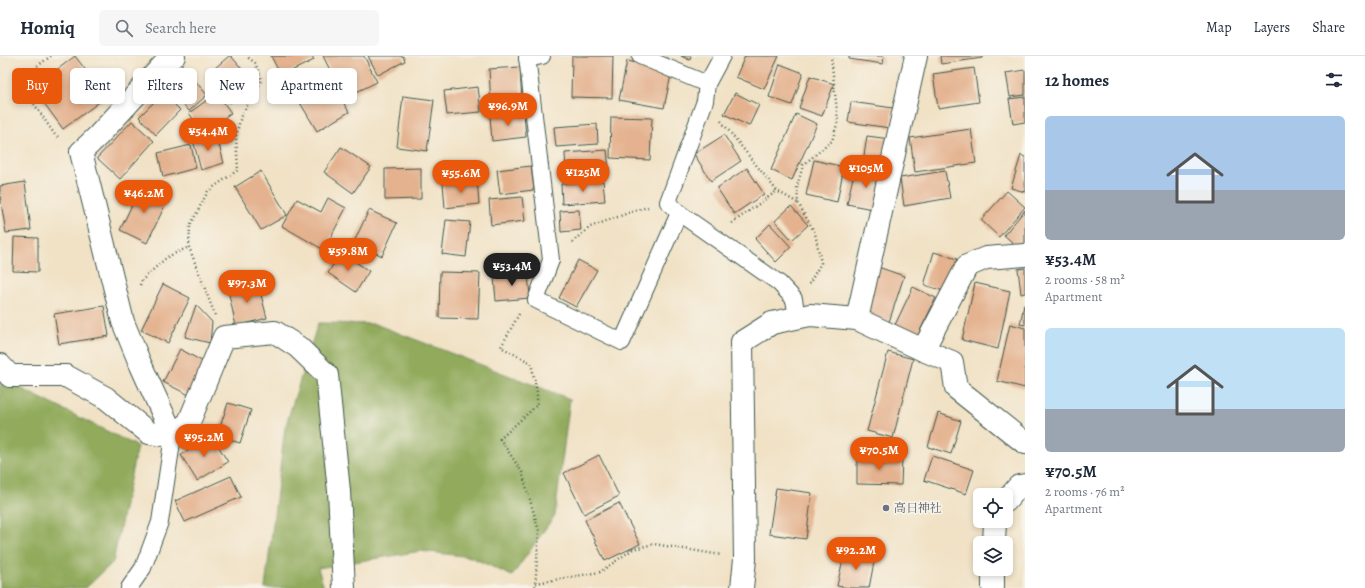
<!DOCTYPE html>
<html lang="en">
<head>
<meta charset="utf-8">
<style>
  :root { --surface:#fff; --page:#f6f6f7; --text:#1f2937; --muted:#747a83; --line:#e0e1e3; --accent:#ea580c }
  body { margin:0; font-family:Alegreya,"Noto Serif JP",serif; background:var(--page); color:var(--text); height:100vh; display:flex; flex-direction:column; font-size:15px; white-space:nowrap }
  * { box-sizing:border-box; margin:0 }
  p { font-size:13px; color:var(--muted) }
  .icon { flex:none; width:22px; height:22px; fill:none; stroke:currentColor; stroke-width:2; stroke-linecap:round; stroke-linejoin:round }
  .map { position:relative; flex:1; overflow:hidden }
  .details { display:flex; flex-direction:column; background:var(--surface); width:340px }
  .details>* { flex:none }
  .hud { position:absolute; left:12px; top:12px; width:380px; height:36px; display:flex; gap:8px }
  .controls { position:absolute; left:973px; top:432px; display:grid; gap:8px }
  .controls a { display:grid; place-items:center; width:40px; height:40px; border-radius:6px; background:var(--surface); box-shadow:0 2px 6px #0003; font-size:20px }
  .price { position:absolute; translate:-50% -34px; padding:0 9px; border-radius:14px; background:var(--accent); color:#fff; font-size:13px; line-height:26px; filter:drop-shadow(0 1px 2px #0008) }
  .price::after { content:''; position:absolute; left:50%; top:24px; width:12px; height:9px; margin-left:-6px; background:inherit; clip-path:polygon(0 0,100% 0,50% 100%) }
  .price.active { background:#222; color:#fff }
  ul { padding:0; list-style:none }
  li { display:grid; align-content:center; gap:8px; height:212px; padding:0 20px }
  li span { display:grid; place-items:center; height:124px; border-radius:6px; color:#555 }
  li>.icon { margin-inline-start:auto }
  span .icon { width:72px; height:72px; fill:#fffc; stroke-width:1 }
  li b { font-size:17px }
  h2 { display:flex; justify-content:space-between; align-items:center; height:48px; padding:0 20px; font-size:17px }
  .tag { padding:0 14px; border-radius:6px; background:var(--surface); box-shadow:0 2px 6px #0003; font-size:14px; line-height:36px }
  .tag.active { background:var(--accent); color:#fff }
  header { display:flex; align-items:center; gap:24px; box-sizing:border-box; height:56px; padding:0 20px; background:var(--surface); border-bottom:1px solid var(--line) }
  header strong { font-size:19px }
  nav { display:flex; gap:22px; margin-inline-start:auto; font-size:14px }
  .search { width:280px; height:36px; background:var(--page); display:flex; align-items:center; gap:10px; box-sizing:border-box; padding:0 14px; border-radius:6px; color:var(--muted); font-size:15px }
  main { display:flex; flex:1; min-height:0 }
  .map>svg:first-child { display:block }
</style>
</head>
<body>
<header>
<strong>Homiq</strong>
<div class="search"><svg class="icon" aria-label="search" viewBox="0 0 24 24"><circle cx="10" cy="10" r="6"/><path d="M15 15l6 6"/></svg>Search here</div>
<nav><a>Map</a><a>Layers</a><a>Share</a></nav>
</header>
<main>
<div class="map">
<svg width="1025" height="532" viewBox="0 0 1025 532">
  <rect width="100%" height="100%" fill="#f7f3e8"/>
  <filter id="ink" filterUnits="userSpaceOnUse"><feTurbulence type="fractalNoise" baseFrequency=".025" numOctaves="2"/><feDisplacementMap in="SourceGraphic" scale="8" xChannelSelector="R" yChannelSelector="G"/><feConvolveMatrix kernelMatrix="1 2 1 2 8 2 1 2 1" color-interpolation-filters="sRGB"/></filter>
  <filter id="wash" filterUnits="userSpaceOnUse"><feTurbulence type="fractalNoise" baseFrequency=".012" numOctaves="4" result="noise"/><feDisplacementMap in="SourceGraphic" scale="16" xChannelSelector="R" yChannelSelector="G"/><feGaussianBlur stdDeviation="0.9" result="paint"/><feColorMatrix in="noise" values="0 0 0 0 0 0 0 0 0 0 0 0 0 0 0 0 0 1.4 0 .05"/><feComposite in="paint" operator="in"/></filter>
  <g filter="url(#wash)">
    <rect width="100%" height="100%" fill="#f1e2c6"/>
    <g fill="#91aa5c" stroke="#587448">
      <polygon points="318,267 375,268 570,343 555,459 512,520 471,501 421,495 318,512 324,532 265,532 285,372"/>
      <polygon points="0,319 24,334 137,390 113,506 86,532 0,532"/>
    </g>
    <g id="blocks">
      <g fill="#e4b28f">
        <polygon points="75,0 106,41 63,73 33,32"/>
        <polygon points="229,0 231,0 254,27 230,47 207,19"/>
        <polygon points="271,0 312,0 314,4 281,20"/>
        <polygon points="323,0 364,0 377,26 344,42"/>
        <polygon points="368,0 403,0 405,5 378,19"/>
        <polygon points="572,0 613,0 612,42 571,41"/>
        <polygon points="681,0 691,0 690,4"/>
        <polygon points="745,0 779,0 764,33 736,21"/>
        <polygon points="849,0 884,0 883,8 849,3"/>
        <polygon points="940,0 982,0 982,2 941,8"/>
        <polygon points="627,5 672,14 664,52 619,44"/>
        <polygon points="780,8 803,17 792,49 769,41"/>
        <polygon points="520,11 522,48 491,50 489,13"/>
        <polygon points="974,12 979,46 938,52 933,18"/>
        <polygon points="185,13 207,39 189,55 166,29"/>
        <polygon points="1025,14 1025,39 1010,41 1006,17"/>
        <polygon points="810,20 834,28 822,60 799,52"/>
        <polygon points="328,21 349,56 317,75 296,40"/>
        <polygon points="478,31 481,56 447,59 444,35"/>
        <polygon points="163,37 180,54 156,79 139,61"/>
        <polygon points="217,37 231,57 203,77 189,57"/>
        <polygon points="735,37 759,49 749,70 724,58"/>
        <polygon points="403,40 434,44 427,95 397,91"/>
        <polygon points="1025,41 1025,66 1013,68 1009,43"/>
        <polygon points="851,46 893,52 890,72 848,66"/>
        <polygon points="524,57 526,81 492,85 490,60"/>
        <polygon points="796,58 817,68 792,124 771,114"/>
        <polygon points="611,61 652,62 650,104 610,102"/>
        <polygon points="132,65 154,85 120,123 97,102"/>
        <polygon points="597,68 598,88 556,91 554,71"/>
        <polygon points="971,73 976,107 915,116 910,82"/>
        <polygon points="216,78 224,107 201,114 193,84"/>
        <polygon points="724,79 741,105 711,125 694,98"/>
        <polygon points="867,80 890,83 886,110 863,106"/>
        <polygon points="191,89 196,112 163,121 158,97"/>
        <polygon points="341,91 371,111 353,137 324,116"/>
        <polygon points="607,94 609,114 566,117 565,97"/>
        <polygon points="1021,99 1025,101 1025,136 1011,132"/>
        <polygon points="814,104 844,111 837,146 806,139"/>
        <polygon points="531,110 534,134 500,138 497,114"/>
        <polygon points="421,112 421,143 385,144 385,113"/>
        <polygon points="747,112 764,138 734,158 717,132"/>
        <polygon points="855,112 885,119 877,154 847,148"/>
        <polygon points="261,115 287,159 261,174 235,131"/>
        <polygon points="945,115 950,142 904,150 900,122"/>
        <polygon points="477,124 479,148 445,152 443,127"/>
        <polygon points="603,125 605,145 562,148 561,128"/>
        <polygon points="25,126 31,174 6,177 0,140 0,130"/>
        <polygon points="142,128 169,141 147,187 120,174"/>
        <polygon points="1007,135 1025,151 999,181 981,164"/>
        <polygon points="522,141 525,165 491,169 489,144"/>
        <polygon points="328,142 346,152 324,194 282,170 297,143 321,156"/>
        <polygon points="791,150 808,169 792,184 775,165"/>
        <polygon points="369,154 397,167 382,200 354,186"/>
        <polygon points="579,154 581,174 561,176 560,155"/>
        <polygon points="1025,154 1025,192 1022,195 1004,179"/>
        <polygon points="446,164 470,166 466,201 442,198"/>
        <polygon points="770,168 791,191 776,206 755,183"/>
        <polygon points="14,181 38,182 38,216 13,215"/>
        <polygon points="341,196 369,215 356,236 328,217"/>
        <polygon points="934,196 957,203 947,236 924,229"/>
        <polygon points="578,204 597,214 576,251 559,242"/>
        <polygon points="878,211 904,220 889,266 863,257"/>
        <polygon points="1025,212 1025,237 1021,238 1018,213"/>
        <polygon points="440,216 480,217 478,263 439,262"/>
        <polygon points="528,217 530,242 496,245 494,221"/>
        <polygon points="258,227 267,262 236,270 228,234"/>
        <polygon points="975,227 1010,235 998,293 962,284"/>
        <polygon points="163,228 190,242 168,287 141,274"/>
        <polygon points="913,231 936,242 917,281 894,271"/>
        <polygon points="196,249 212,266 210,287 185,281"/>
        <polygon points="1024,249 1025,249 1025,269 1020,268"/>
        <polygon points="104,250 109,280 59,288 54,258"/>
        <polygon points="1010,268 1025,272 1025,332 997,325"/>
        <polygon points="180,293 207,308 191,340 163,326"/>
        <polygon points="888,296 913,303 893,382 867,375"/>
        <polygon points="228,347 251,354 240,387 217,380"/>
        <polygon points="938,357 961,365 951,398 928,391"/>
        <polygon points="212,380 228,406 197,425 181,399"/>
        <polygon points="599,399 619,440 584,458 564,417"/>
        <polygon points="932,400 974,414 966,438 924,424"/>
        <polygon points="857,402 902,403 901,429 857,428"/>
        <polygon points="231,420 241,441 185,466 175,445"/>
        <polygon points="776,432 812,437 806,483 769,478"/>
        <polygon points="619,447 640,488 605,505 585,464"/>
        <polygon points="845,494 875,501 869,532 849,532 837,530"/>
      </g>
    </g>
  </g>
  <g filter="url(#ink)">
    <use href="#blocks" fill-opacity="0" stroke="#3e564a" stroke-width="1"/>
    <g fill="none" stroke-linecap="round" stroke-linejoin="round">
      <g stroke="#3e564a" stroke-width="18">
        <g id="lane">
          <polyline points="527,0 551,204 536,244 622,286 679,157"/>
          <polyline points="640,0 707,28"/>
          <polyline points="722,0 707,28 705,45 668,146 679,157 779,227 794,243 797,262"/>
          <polyline points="527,3 542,0"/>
          <polyline points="129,532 143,512 160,466 173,380"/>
        </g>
      </g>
      <g stroke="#3e564a" stroke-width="24">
        <g id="street">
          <polyline points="916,0 857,263 923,294 952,306 956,332 1025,387"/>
          <polyline points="923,294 967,210 986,202 1025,199"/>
          <polyline points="0,309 10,320 66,320 106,342 149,377 173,380"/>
          <polyline points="173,380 189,366 224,281 275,276 298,291 327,319 339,435 344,532"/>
          <polyline points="173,380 139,305 123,266 81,96 98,80 169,3 174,0"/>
          <polyline points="1006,445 1019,430 1025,429"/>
          <polyline points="994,487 995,465"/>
          <polyline points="742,532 745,503 742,286 772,267 810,259 857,263"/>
          <polyline points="993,532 993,513"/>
        </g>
      </g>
      <g stroke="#3e564a" stroke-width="2.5" stroke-dasharray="1 3" stroke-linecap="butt">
        <polyline points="51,0 36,11 26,36 55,79 60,82"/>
        <polyline points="721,65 777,135 798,147"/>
        <polyline points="732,167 777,135"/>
        <polyline points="572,186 590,171 634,155 648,151"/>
        <polyline points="809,228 821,207 815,177 798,147 797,131 803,109 832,85 838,65 831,0"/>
        <polyline points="140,229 142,224 167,201 189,191"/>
        <polyline points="519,258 501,291 531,307 537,336 537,349 500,383 522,416 539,475 535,532"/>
        <polyline points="215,259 189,191 190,170 208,135 238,114 236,80 241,60 262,24 255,7 246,0"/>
        <polyline points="536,527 600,516 633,493 654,488 721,499"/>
      </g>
      <use href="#lane" stroke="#fff" stroke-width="16"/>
      <use href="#street" stroke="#fff" stroke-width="22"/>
    </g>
  </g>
  <circle fill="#6b7280" stroke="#f7f3e8" stroke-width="1.5" cx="886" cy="452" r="4"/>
  <g text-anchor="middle" stroke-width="3.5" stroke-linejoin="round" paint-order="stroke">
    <g font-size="12" fill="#5b616d" stroke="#f7f3e8" text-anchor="start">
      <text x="894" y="456">高日神社</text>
    </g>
  </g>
</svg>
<div class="controls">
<a><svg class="icon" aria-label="locate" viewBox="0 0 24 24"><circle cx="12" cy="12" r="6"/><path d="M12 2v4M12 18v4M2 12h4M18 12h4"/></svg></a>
<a><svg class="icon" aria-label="layers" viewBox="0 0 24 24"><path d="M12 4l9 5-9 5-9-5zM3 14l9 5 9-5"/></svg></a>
</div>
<b class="price" style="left:508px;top:71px">¥96.9M</b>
<b class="price" style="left:208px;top:96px">¥54.4M</b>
<b class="price" style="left:866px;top:133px">¥105M</b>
<b class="price" style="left:583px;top:137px">¥125M</b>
<b class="price" style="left:461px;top:138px">¥55.6M</b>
<b class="price" style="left:144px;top:158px">¥46.2M</b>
<b class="price" style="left:348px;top:216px">¥59.8M</b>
<b class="price active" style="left:512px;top:231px">¥53.4M</b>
<b class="price" style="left:247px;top:248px">¥97.3M</b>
<b class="price" style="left:204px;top:402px">¥95.2M</b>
<b class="price" style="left:879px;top:415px">¥70.5M</b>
<b class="price" style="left:856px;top:515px">¥92.2M</b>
<div class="hud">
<a class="tag active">Buy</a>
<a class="tag">Rent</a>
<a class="tag">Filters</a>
<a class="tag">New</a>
<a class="tag">Apartment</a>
</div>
</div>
<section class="details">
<h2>12 homes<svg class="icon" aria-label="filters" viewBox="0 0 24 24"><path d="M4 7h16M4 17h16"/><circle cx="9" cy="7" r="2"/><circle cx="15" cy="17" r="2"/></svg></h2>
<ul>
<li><span style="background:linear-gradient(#a9c7e8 60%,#9aa5b1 0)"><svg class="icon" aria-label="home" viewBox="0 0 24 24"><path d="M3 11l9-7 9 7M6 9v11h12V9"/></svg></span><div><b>¥53.4M</b><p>2 rooms · 58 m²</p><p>Apartment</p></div></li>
<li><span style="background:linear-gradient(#bfe0f5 65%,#9aa5b1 0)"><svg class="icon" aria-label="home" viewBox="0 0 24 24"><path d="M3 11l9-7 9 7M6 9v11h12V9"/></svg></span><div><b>¥70.5M</b><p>2 rooms · 76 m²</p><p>Apartment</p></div></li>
</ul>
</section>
</main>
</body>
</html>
